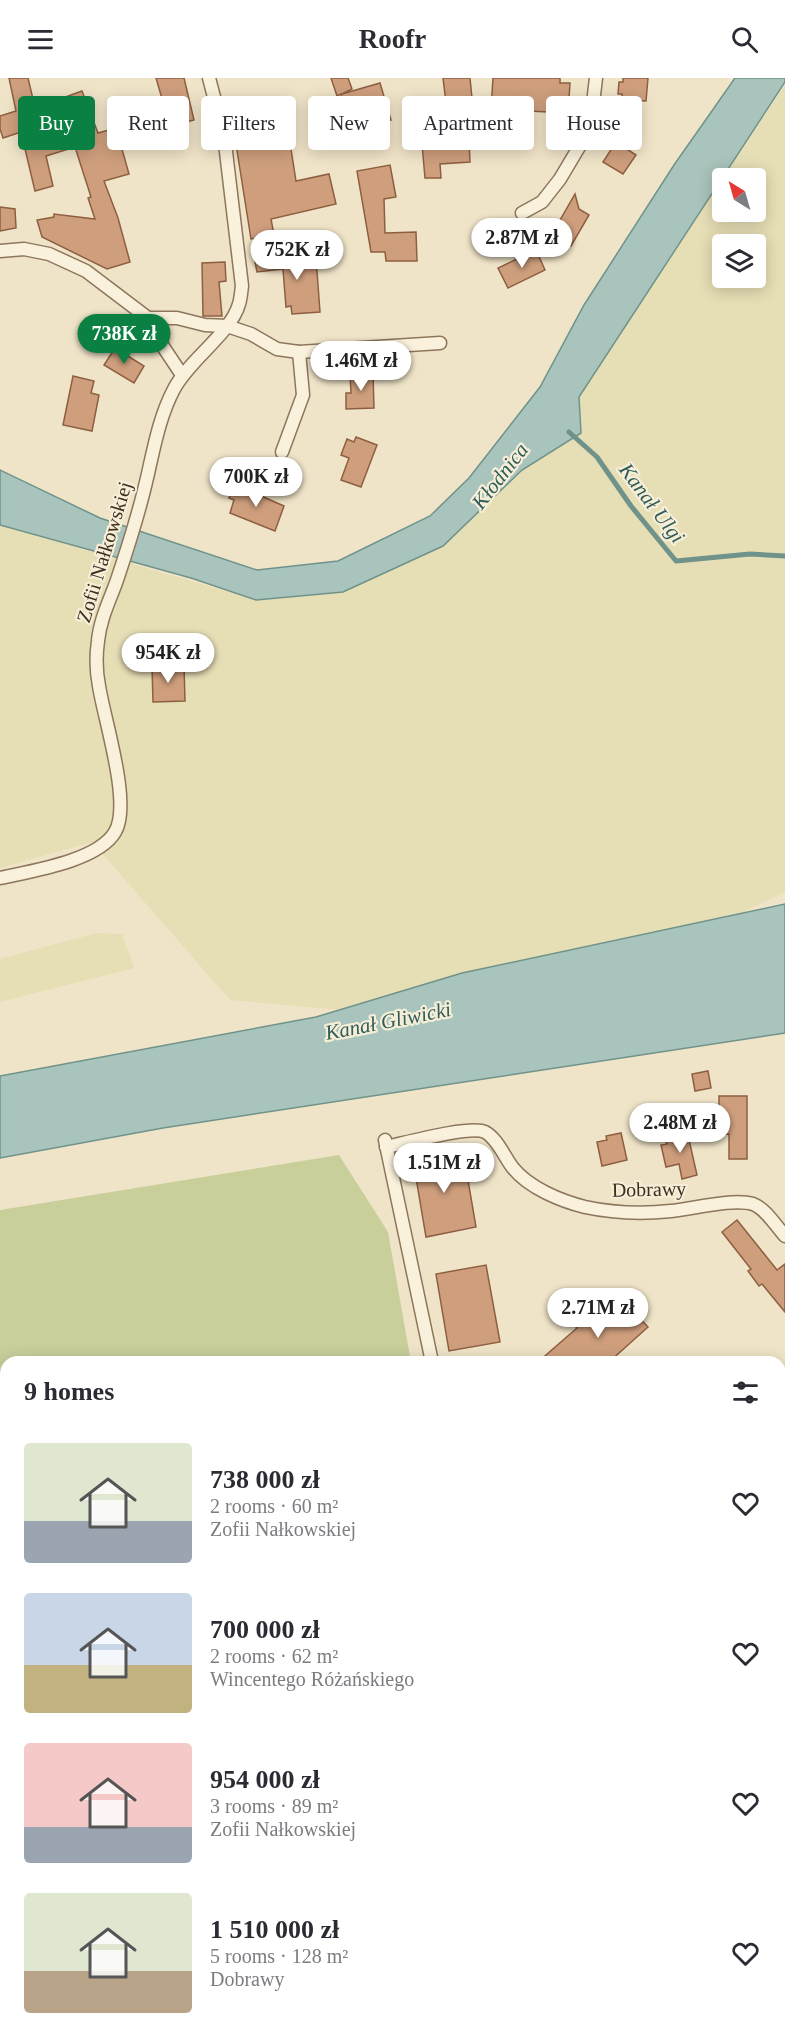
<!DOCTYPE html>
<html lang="en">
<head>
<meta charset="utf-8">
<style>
  :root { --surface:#fff; --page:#f2f2f3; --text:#2b2b33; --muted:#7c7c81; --accent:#0b8043 }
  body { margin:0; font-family:Georgia,serif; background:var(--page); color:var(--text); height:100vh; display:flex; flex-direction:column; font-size:22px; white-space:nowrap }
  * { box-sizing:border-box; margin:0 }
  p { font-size:20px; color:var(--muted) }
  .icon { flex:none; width:33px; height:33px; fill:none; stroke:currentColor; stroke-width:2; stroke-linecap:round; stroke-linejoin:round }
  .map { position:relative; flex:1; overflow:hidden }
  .side { position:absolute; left:0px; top:1278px; width:786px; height:684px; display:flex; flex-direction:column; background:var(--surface); border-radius:18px 18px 0 0; box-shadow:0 3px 15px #0003 }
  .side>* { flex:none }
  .banner { position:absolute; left:18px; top:18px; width:750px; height:54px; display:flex; gap:12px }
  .needle { width:39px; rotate:323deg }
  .buttons { position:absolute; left:712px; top:90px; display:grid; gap:12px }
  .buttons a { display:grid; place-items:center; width:54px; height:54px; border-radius:6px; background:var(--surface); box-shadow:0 3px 15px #0003; font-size:30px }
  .price { position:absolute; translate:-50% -51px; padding:0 14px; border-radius:21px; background:#fff; color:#222; font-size:20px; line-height:39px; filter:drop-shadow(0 2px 3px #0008) }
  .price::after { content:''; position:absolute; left:50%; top:36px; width:18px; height:14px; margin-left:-9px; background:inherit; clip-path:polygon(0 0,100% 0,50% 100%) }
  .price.active { background:var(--accent); color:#fff }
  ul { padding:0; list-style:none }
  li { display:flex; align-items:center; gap:18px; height:150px; padding:0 24px }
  li span { display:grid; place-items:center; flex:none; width:168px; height:120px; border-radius:6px; color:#555 }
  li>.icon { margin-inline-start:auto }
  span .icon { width:72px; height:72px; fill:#fffc; stroke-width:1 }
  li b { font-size:26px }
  h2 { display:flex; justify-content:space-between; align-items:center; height:72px; padding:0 24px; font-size:26px }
  .chip { padding:0 21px; border-radius:6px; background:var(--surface); box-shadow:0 3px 15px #0003; font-size:21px; line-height:54px }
  .chip.active { background:var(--accent); color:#fff }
  header { display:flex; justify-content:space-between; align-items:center; height:78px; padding:0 24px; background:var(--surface); font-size:27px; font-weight:700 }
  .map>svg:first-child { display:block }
</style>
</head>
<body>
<header><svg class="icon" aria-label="menu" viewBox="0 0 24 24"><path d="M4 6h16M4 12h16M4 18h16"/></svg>Roofr<svg class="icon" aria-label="search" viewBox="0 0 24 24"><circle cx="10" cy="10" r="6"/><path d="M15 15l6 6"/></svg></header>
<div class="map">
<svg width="785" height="1962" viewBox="0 0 785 1962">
  <rect width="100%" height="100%" fill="#f0e4c8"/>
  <g fill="#e6deb5" fill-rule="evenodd">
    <path d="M785 7V814L737 837 340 932 230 922 92 764 0 790V447L256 522 443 468 522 392 581 355 579 319 723 101V134H756V100H723ZM723 166H756V200H723Z"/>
    <polygon points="96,855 122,856 134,890 0,924 0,881"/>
  </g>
  <polygon fill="#c9cf9b" points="339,1077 388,1154 411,1284 6,1284 6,1956 673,1956 669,1962 0,1962 0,1132"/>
  <g fill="#a9c4bc" stroke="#6f938a" stroke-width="1.5">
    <polygon points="735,0 785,0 785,4 579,319 581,355 522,392 443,468 343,514 256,522 191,500 0,447 0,392 100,440 257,492 338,483 430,438 469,400 540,309 584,227 674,87"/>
    <polygon points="785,826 785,955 163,1050 0,1080 0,998 316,939 462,895"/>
  </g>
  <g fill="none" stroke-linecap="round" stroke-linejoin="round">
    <polyline stroke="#6f938a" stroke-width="5" points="569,354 597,379 631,428 676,483 750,476 785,478"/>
  </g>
  <g fill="#cf9f7d" stroke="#8d5f41" stroke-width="1.5">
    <polygon points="9,0 28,0 38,42 64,31 60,21 82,13 98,55 116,50 129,96 104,103 118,140 130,184 107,191 42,159 37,142 54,139 54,136 95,141 88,120 91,119 75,69 46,78 53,108 35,113 21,54 3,60 0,51 0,38 16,33"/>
    <polygon points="156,0 184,0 194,42 170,48"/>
    <polygon points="331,0 348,0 352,11 342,16 380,5 391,42 352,54 341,16 337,18"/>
    <polygon points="443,0 470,0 473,30 447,33"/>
    <polygon points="493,0 560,0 560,5 570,5 568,35 491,31"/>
    <polygon points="623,0 648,0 646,23 622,22 622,16 618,16 619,4 623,4"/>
    <polygon points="288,52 296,103 329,96 336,126 271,141 274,157 251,161 235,60"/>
    <polygon points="469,63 470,84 440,86 441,100 425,100 422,66"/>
    <polygon points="616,64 636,77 623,96 603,84"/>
    <polygon points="390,87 396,119 384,121 385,155 416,154 417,183 386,183 385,174 371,174 357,93"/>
    <polygon points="575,116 579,131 589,137 571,168 552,156"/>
    <polygon points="0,129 15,131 16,150 0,153"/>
    <polygon points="536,172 545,192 508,210 498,190"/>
    <polygon points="313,173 317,193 320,234 292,236 291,228 286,229 283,191 257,194 255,184"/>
    <polygon points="225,184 226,203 219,204 222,238 203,238 202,185"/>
    <polygon points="115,270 144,288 134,305 104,287"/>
    <polygon points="373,295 374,330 346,331 346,315 351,315 350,296"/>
    <polygon points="73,298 94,303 91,315 99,317 92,353 63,347"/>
    <polygon points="356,359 377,367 361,409 341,402 349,380 341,377 347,361 354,364"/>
    <polygon points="233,409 242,412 243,410 284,428 275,453 230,435 234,422 229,420"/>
    <polygon points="184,588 185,623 153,624 152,589"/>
    <polygon points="708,993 711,1010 695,1013 692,996"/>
    <polygon points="719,1018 747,1018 747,1081 729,1081 729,1056 719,1057"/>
    <polygon points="687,1053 697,1097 682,1101 679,1086 666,1089 661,1067 667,1066 665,1058"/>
    <polygon points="621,1055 627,1082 602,1088 597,1064 607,1062 606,1058"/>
    <polygon points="463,1073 476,1149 426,1159 413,1082"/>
    <polygon points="737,1142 777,1192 785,1186 785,1234 762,1206 759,1208 748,1193 751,1191 722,1154"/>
    <polygon points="486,1187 500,1264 449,1273 436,1196"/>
    <polygon points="625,1225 648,1249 609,1284 538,1284 577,1250 572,1245 583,1236 596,1251"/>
  </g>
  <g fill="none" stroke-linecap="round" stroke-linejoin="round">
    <g stroke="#8d765c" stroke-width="15">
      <g id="street">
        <polyline points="522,135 542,124 560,101 582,64 591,42 596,0"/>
        <polyline points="0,173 24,171 49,176 86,193 148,240 177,240 205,247 227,248 251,256 277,271 299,274 440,265"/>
        <polyline points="148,240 160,264 182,297"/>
        <polyline points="282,374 303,317 299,274"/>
        <path d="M0 800C31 793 98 783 115 754 132 726 104 641 99 608 96 593 96 577 98 563 100 541 110 522 117 502 126 475 135 447 142 420 152 384 156 345 174 311 189 282 231 255 239 226 241 220 241 214 242 208L224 57 209 0"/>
        <polyline points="385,1062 432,1284"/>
        <path d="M386 1069C405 1065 471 1047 485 1054 497 1060 505 1080 513 1090 529 1110 561 1123 585 1129 613 1135 642 1136 671 1133 692 1131 733 1120 753 1126 766 1131 776 1148 785 1158"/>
        <polyline points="780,1896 785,1900"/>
      </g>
    </g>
    <g stroke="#6f573f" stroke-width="21">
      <g id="secondary">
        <polyline points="780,1878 785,1871"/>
        <polyline points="719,1962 723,1956"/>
      </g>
    </g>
    <use href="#street" stroke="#faf1dc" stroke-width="12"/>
    <use href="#secondary" stroke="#faf1dc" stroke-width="18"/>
  </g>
  <g text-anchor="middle" stroke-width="4.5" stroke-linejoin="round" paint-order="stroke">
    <g font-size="20" fill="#3d2e20" stroke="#f7eed8">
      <text transform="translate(104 474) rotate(-73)" y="7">Zofii Nałkowskiej</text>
      <text transform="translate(649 1111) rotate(-1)" y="7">Dobrawy</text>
    </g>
    <g font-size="21" font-style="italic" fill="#2f5d5a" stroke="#f7eed8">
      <text transform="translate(500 398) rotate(-52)" y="7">Kłodnica</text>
      <text transform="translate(652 425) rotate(53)" y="7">Kanał Ulgi</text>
      <text transform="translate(388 943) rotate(-11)" y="7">Kanał Gliwicki</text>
    </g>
  </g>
</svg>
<div class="buttons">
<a><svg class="needle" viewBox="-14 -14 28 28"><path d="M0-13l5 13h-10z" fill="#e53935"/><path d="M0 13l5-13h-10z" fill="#7c7c81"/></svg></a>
<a><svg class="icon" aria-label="layers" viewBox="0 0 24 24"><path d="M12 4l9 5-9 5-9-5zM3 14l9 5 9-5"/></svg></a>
</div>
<b class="price" style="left:522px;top:191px">2.87M zł</b>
<b class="price" style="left:297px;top:203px">752K zł</b>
<b class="price active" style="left:124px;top:287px">738K zł</b>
<b class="price" style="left:361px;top:314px">1.46M zł</b>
<b class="price" style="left:256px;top:430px">700K zł</b>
<b class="price" style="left:168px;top:606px">954K zł</b>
<b class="price" style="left:680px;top:1076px">2.48M zł</b>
<b class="price" style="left:444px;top:1116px">1.51M zł</b>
<b class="price" style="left:598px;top:1261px">2.71M zł</b>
<div class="banner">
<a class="chip active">Buy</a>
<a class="chip">Rent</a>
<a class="chip">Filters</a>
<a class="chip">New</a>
<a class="chip">Apartment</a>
<a class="chip">House</a>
</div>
<section class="side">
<h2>9 homes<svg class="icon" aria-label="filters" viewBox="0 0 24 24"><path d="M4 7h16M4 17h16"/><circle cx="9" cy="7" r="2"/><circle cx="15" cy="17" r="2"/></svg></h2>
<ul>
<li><span style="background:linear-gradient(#dfe7d0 65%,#9aa5b1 0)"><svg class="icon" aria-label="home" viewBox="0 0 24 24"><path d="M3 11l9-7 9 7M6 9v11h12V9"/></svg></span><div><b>738 000 zł</b><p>2 rooms · 60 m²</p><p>Zofii Nałkowskiej</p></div><svg class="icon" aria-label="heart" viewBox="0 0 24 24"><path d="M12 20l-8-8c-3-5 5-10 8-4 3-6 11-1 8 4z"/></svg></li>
<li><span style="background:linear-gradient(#c9d6e8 60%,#c2b280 0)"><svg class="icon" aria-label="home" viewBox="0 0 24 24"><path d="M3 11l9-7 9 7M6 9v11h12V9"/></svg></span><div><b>700 000 zł</b><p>2 rooms · 62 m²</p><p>Wincentego Różańskiego</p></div><svg class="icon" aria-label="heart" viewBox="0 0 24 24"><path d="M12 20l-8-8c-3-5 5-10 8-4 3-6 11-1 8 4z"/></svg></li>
<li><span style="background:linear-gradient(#f6c9c9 70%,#9aa5b1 0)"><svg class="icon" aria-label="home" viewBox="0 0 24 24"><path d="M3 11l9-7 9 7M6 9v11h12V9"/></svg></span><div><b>954 000 zł</b><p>3 rooms · 89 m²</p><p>Zofii Nałkowskiej</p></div><svg class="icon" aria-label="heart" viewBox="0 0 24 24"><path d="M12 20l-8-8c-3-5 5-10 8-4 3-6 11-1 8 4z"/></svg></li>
<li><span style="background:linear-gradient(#dfe7d0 65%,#b9a48a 0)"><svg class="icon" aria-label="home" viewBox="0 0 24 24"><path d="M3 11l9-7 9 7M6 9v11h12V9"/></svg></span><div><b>1 510 000 zł</b><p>5 rooms · 128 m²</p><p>Dobrawy</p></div><svg class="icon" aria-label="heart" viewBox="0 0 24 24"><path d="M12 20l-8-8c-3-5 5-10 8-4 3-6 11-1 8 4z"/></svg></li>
</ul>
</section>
</div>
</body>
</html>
